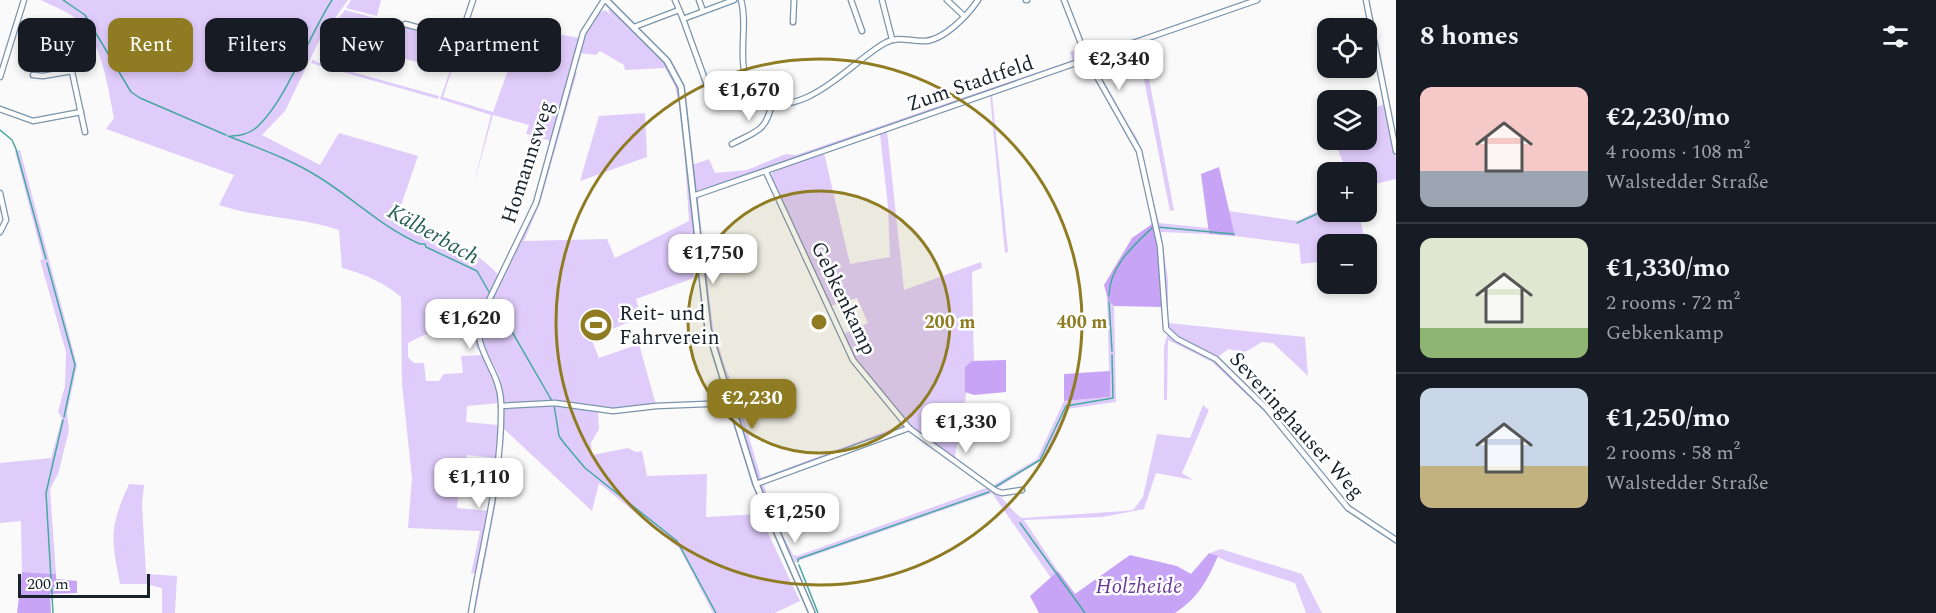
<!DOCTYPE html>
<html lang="en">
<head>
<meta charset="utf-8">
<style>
  :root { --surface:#171b24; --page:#242831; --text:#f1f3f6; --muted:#9ea1a6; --line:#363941; --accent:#8f7c22 }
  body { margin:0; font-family:Spectral,serif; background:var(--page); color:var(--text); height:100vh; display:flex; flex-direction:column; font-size:22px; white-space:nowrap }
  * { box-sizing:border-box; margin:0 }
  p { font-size:20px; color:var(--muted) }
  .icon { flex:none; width:33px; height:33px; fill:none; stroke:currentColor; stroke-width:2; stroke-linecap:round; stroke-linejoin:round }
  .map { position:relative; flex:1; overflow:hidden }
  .details { display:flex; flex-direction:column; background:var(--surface); width:540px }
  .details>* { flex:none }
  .guide { position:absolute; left:18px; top:18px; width:570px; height:54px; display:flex; gap:12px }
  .buttons { position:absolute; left:1317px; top:18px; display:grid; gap:12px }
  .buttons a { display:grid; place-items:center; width:60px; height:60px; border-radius:12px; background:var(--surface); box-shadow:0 3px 9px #0003; font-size:30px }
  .scale { position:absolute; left:18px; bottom:15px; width:132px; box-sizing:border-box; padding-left:6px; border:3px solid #17222b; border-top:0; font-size:16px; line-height:21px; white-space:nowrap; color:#17222b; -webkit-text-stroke:4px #fff; paint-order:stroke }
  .price { position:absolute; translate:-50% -51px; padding:0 14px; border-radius:12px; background:#fff; color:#222; font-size:20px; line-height:39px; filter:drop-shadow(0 2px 3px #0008) }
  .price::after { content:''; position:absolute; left:50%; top:36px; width:18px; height:14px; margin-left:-9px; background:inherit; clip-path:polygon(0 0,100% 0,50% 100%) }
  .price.on { background:var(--accent); color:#fff }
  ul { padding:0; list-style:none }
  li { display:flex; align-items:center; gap:18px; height:150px; padding:0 24px }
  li+li { border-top:2px solid var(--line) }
  li span { display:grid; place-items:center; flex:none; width:168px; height:120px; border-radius:12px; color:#555 }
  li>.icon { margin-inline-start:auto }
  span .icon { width:72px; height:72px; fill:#fffc; stroke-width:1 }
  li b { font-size:26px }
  h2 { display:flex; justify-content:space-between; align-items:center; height:72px; padding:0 24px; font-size:26px }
  .pill { padding:0 21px; border-radius:12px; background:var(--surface); box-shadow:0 3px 9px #0003; font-size:21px; line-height:54px }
  .pill.on { background:var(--accent); color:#fff }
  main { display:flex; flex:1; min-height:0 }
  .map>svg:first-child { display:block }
</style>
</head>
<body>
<main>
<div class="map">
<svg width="1396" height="613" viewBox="0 0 1396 613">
  <rect width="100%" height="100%" fill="#fafafa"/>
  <g fill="#e0ccfb">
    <path d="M41 0H348L319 41 285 111 262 135 320 165 339 133 418 156 397 217C432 235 475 246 500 277L477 327 478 351 469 327C445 328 429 331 408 343V357L414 363H424L426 381H439L444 374 463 373 461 356 484 355 496 377 499 403 467 406 466 422 498 425 495 458 467 455 466 477 460 478V482H451V487L459 488 457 508 489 511 476 572 471 574 480 531 408 528 412 478 402 384 401 297C383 282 364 274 342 268L339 230C300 217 258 218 219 205L234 175 106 129 114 118C108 89 102 39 77 19 67 11 52 6 41 0Z"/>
    <polygon points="351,0 381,0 377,16 346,8"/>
    <path d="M611 9C632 29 667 57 677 84 682 98 682 112 683 126L675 86 665 68 625 70 624 65 600 51 596 55 579 53C584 36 588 17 605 10L642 43 610 14 608 10Z"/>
    <polygon points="345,10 458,40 447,70 323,37"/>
    <polygon points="467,23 443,97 493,112 523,28 580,38 551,141 526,134 529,125 493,115 473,187 491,115 440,99"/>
    <polygon points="1142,42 1173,205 1174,210 1170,211 1137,44"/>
    <polygon points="1081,48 1084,54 1082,59 699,193 694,188 692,165 709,159 715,173 747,170 786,154 796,155 1073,60 1070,52"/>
    <path d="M1093 58V63L1138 140 1159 223 1208 228 1209 234 1161 232 1168 280V323L1305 337 1308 376 1273 343 1262 342 1245 352 1228 349 1217 358C1203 351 1175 342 1167 327 1162 316 1164 263 1161 245 1156 214 1149 172 1137 142 1127 115 1106 89 1091 63Z"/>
    <polygon points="313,59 316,62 439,96 438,99 311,63"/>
    <path d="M573 72H577L540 203 524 241 607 239 615 258 689 221 683 129 699 284 690 227 694 278 636 299 641 317 591 338 599 358 639 344 656 405 617 409 556 401 505 404C500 397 502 385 499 376 491 355 479 345 481 321L537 204Z"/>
    <polygon points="990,95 992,95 1008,252 1005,253"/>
    <polygon points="1387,103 1396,159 1396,179 1367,186 1366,172 1347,172 1334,140 1366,140 1367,111"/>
    <polygon points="645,113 647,157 580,181 599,116"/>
    <polygon points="887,131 904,290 981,262 982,268 972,272 974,361 972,362 955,456 957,460 910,426 854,359 843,334 868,323 857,298 831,306 770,177 774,170 824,153 850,264 890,257 888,207 880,134"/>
    <polygon points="20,150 77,365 67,413 69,430 58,474 50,489 56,574 22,572 21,521 0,523 0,463 51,458 62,418 58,412 65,386 66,352 40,260 43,259 15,151"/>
    <polygon points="700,196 698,200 713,328 726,370 734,386 761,478 905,424 905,428 757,480 710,329 695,201"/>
    <polygon points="1327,207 1328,212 1359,212 1364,238 1352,240 1353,244 1328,244 1327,261 1301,264 1299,244 1235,236 1229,211 1297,221"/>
    <polygon points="1107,297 1114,306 1116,402 1067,409 1047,453 1040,461 996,489 992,486 1037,459 1064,401 1110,397"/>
    <path d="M1167 335C1235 354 1298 455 1344 506 1359 522 1383 528 1396 543L1344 508 1269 416 1212 362 1168 340 1167 400H1164V347Z"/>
    <polygon points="550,404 605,411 598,412 599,429 591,443 592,455 628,448 636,452 642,451 647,476 707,474 706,517 759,514 800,601 775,613 713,613 680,549 599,483 592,511 504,429 498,491 475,613 472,613 487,532 503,409"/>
    <path d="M1203 405 1209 410 1182 473 1193 480 1156 473 1144 509 1103 517 1024 520 1058 571 1051 578 992 493 795 562 770 515 759 485 763 482 773 516 793 555 797 556 989 487C1003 495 1009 510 1022 518L1124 511 1133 510 1143 497 1157 434 1190 438Z"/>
    <path d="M129 484 144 485 142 504 146 574 177 576 175 613H162V588L146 584H120C111 537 109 529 129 484Z"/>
    <polygon points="1221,549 1302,574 1322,613 1306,613 1295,583 1226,561 1210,553"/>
  </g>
  <g fill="#c8a4f6">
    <polygon points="1219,167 1235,236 1209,234 1201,174"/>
    <path d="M1152 224C1160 252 1163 278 1162 307L1114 306 1108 300 1104 285 1132 238Z"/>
    <polygon points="1006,360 1006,392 974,395 965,392 965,367 972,361"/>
    <polygon points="1110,371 1110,397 1064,401 1064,374"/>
    <path d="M1209 553 1218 556C1207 581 1198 598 1175 613H1039L1030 596 1058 571 1075 594 1130 555 1177 566 1191 574Z"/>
    <polygon points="22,572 56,574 56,579 77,581 77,593 50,594 51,613 17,613"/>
  </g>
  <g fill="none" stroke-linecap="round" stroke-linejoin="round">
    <g stroke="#46a8a1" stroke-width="1.5">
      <polyline points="63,0 85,15 131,92 140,98 226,135"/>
      <polyline points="0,130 12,140 16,149 46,259"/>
      <path d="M228 136C258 148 290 159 317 176 352 197 381 227 420 244H425L426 247 477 271 552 401"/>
      <path d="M231 136C242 136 252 133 260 124 288 96 309 35 332 0"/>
      <polyline points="1297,223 1328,209"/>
      <polyline points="1157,227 1234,234"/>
      <polyline points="47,263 75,365 64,417"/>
      <path d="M1109 296C1109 267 1133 246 1153 227"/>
      <polyline points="1109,302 1112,351"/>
      <polyline points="554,405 559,436 564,443 585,468 677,541 716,613"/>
      <polyline points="995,487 1040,460 1066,406 1113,398 1112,355"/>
      <polyline points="1020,523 1085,613"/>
      <polyline points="798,562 798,559 989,492"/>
      <polyline points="799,565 818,613"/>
      <polyline points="53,613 46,493 63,420"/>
    </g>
    <g stroke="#7a94ab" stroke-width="7">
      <g id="minor">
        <polyline points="675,0 683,19"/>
        <polyline points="699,0 703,11"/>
        <polyline points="734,0 683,19 712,99 748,85"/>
        <path d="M741 0C750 30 731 73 758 95 798 127 853 60 885 43 898 35 911 42 925 41 944 40 968 15 978 0"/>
        <polyline points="851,0 862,31"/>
        <polyline points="882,0 892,39"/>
        <polyline points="947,0 963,15"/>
        <polyline points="1026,0 1027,0"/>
        <polyline points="1064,0 1087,59 1139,151 1160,246 1166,329 1177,339 1216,359 1267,409 1348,508 1396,540"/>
        <polyline points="1366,0 1396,151"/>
        <polyline points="793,22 794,0"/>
        <polyline points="405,24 460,39 473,0"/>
        <polyline points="634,27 679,10"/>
        <polyline points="60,36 66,44 85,132"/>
        <polyline points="33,75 43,76 72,71"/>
        <polyline points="0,77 24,0"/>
        <polyline points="0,109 33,121 81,112"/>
        <path d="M732 144C756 131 766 132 772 103"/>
        <polyline points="0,193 6,220 0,232"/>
        <polyline points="693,196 1257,0"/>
        <polyline points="501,406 555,403 613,411 656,406 731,403"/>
        <polyline points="909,428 996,491 1002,493 1022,490"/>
        <polyline points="756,484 909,428 853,360 766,172"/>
        <path d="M471 613C482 544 503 473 501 403 500 370 474 352 479 321L536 203 583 33 604 0"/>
      </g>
    </g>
    <g stroke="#7a94ab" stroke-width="8">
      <polyline id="major" points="606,0 667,61 681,87 708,329 756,484 812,613"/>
    </g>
    <use href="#minor" stroke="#fff" stroke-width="4.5"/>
    <use href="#major" stroke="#fff" stroke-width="5"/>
  </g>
  <circle cx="819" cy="322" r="131" fill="#8f7c22" fill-opacity=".12"/>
  <g fill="none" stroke="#8f7c22" stroke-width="3">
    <circle cx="819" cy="322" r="131"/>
    <circle cx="819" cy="322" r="263"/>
  </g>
  <defs>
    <g id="stadium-disc" transform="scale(1.725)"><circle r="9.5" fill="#8f7c22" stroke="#fff"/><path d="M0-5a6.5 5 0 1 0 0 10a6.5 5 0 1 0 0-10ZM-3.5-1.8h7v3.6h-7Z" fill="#fff"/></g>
  </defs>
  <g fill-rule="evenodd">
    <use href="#stadium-disc" x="596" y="325"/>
  </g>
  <g text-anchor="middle" stroke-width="5" stroke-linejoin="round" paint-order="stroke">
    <g font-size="21" fill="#17222b" stroke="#fff">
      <text transform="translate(970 83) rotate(-19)" y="7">Zum Stadtfeld</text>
      <text transform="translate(527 162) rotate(-72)" y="7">Homannsweg</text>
      <text transform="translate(844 298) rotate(64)" y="7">Gebkenkamp</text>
      <text transform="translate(1297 425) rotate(48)" y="7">Severinghauser Weg</text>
    </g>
    <g font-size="21" fill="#17222b" stroke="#fff" text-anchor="start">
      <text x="619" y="320">Reit- und<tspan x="619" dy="24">Fahrverein</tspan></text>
    </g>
    <g font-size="21" font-style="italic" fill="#693a99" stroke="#fff">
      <text x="1139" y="593">Holzheide</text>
    </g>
    <g font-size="22" font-style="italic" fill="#265e58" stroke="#fff">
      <text transform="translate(434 233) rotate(29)" y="8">Kälberbach</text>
    </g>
  </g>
  <circle cx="819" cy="322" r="9" fill="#8f7c22" stroke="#fff" stroke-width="3"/>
  <g font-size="18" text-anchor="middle" font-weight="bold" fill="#8f7c22" stroke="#fff" stroke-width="5" stroke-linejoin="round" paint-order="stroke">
    <text x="950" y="328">200 m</text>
    <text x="1082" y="328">400 m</text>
  </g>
</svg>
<div class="buttons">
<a><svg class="icon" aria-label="locate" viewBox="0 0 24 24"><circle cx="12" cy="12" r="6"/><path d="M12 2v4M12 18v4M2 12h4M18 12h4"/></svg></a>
<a><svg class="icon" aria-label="layers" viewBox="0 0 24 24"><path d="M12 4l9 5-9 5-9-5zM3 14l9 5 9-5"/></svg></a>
<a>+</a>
<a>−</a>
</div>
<div class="scale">200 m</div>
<b class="price" style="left:1119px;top:91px">€2,340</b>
<b class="price" style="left:749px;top:122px">€1,670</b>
<b class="price" style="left:713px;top:285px">€1,750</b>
<b class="price" style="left:470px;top:350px">€1,620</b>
<b class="price on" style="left:752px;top:430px">€2,230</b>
<b class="price" style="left:966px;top:454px">€1,330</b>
<b class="price" style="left:479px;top:509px">€1,110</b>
<b class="price" style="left:795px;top:544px">€1,250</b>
<div class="guide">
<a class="pill">Buy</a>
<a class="pill on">Rent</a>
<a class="pill">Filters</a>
<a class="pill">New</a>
<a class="pill">Apartment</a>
</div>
</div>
<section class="details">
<h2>8 homes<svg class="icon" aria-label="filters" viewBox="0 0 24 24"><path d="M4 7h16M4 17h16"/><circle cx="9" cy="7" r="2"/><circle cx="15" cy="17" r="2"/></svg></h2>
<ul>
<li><span style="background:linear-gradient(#f6c9c9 70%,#9aa5b1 0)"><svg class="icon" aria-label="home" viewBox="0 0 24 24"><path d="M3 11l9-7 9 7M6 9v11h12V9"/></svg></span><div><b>€2,230/mo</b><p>4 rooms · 108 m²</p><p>Walstedder Straße</p></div></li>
<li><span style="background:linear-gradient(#dfe7d0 75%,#8fb573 0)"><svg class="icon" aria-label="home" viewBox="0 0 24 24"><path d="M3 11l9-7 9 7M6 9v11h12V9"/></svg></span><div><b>€1,330/mo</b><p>2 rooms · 72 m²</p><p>Gebkenkamp</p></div></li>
<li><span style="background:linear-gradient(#c9d6e8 65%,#c2b280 0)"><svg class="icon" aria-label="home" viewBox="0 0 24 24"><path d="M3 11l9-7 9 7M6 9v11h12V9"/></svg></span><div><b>€1,250/mo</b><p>2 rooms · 58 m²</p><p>Walstedder Straße</p></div></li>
</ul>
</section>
</main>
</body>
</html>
